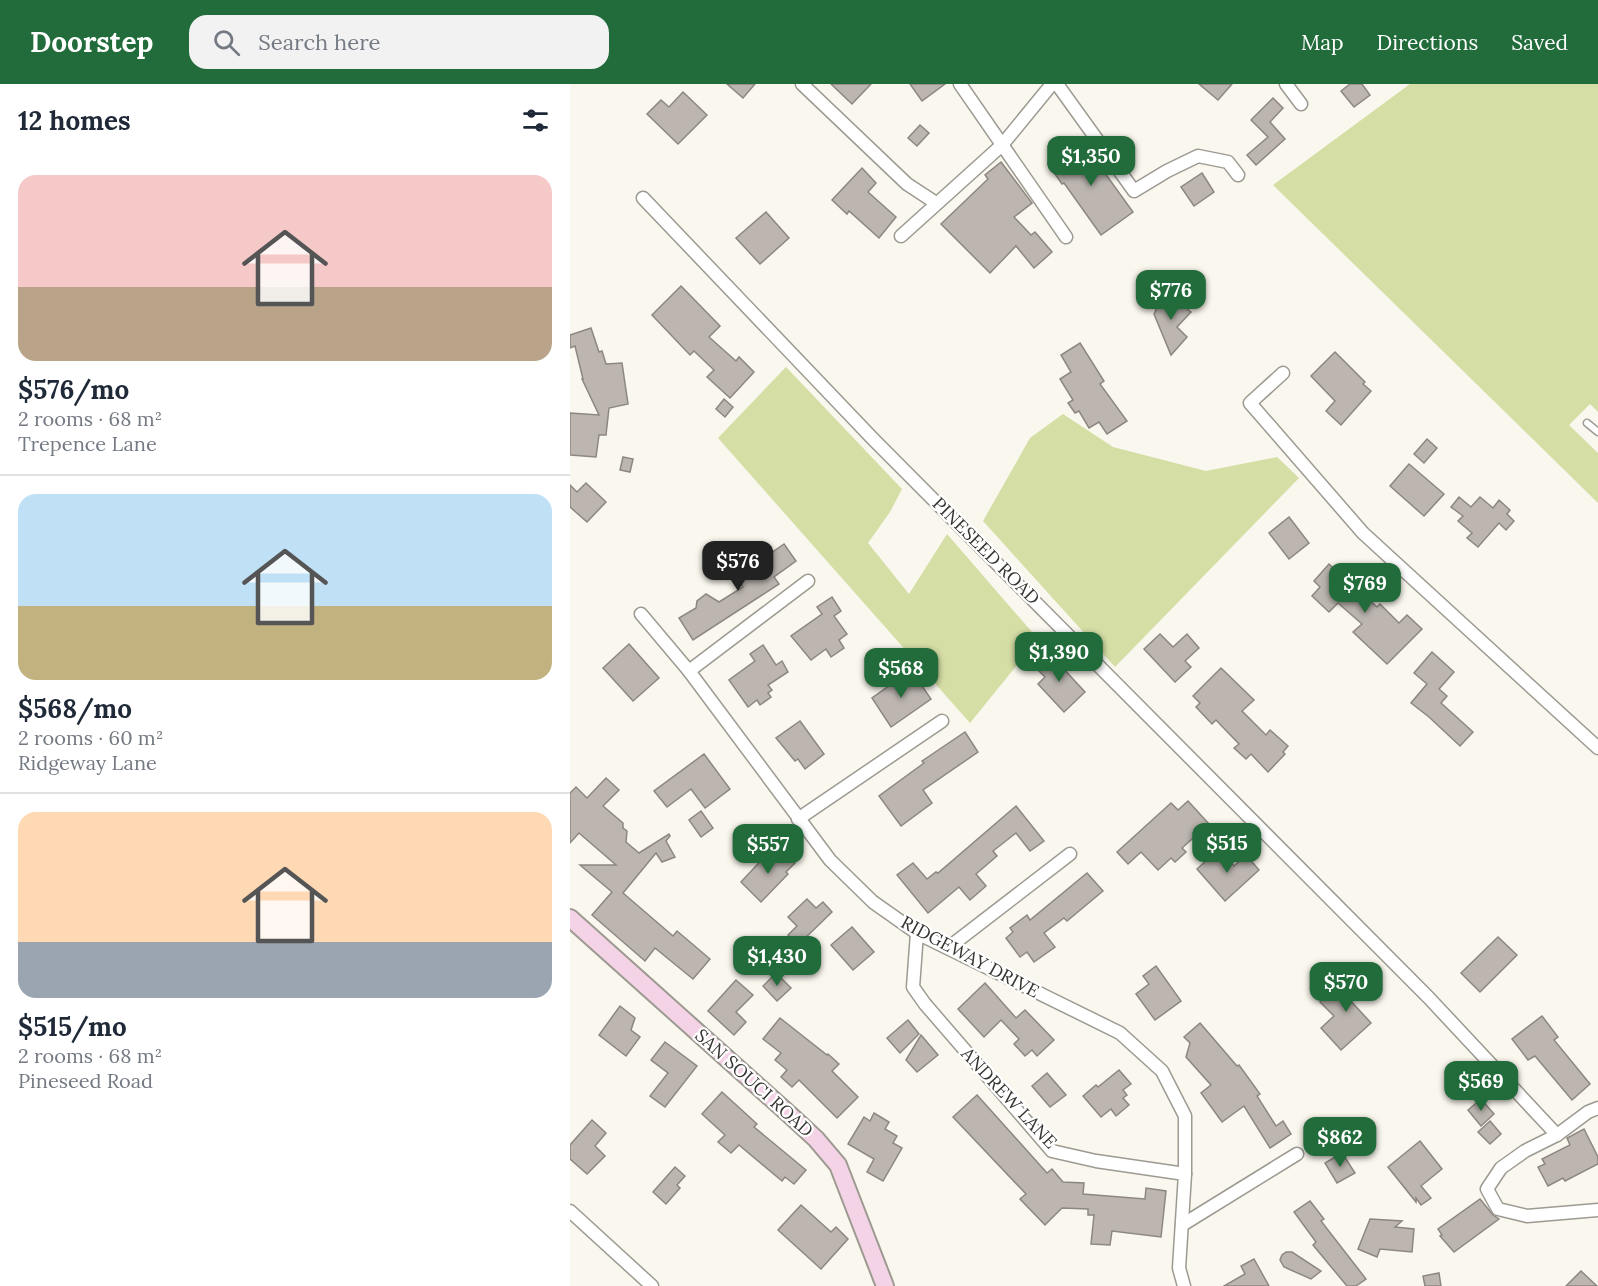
<!DOCTYPE html>
<html lang="en">
<head>
<meta charset="utf-8">
<style>
  :root { --surface:#fff; --page:#f2f2f3; --text:#1f2937; --muted:#747a83; --line:#e0e1e3; --accent:#216c3a }
  body { margin:0; font-family:Lora,serif; background:var(--page); color:var(--text); height:100vh; display:flex; flex-direction:column; font-size:22px; white-space:nowrap }
  * { box-sizing:border-box; margin:0 }
  p { font-size:20px; color:var(--muted) }
  .icon { flex:none; width:33px; height:33px; fill:none; stroke:currentColor; stroke-width:2; stroke-linecap:round; stroke-linejoin:round }
  .map { position:relative; flex:1; overflow:hidden }
  .sheet { display:flex; flex-direction:column; background:var(--surface); width:570px }
  .sheet>* { flex:none }
  .price { position:absolute; translate:-50% -51px; padding:0 14px; border-radius:12px; background:var(--accent); color:#fff; font-size:20px; line-height:39px; filter:drop-shadow(0 2px 3px #0008) }
  .price::after { content:''; position:absolute; left:50%; top:36px; width:18px; height:14px; margin-left:-9px; background:inherit; clip-path:polygon(0 0,100% 0,50% 100%) }
  .price.selected { background:#222; color:#fff }
  ul { padding:0; list-style:none }
  li { display:grid; align-content:center; gap:12px; height:318px; padding:0 18px }
  li+li { border-top:2px solid var(--line) }
  li span { display:grid; place-items:center; height:186px; border-radius:18px; color:#555 }
  li>.icon { margin-inline-start:auto }
  span .icon { width:108px; height:108px; fill:#fffc; stroke-width:1 }
  li b { font-size:26px }
  h2 { display:flex; justify-content:space-between; align-items:center; height:72px; padding:0 18px; font-size:26px }
  header { display:flex; align-items:center; gap:36px; box-sizing:border-box; height:84px; padding:0 30px; background:var(--accent); color:#fff }
  header strong { font-size:28px }
  nav { display:flex; gap:33px; margin-inline-start:auto; font-size:21px }
  .search { width:420px; height:54px; background:var(--page); display:flex; align-items:center; gap:15px; box-sizing:border-box; padding:0 21px; border-radius:18px; color:var(--muted); font-size:22px }
  main { display:flex; flex:1; min-height:0 }
  .map>svg:first-child { display:block }
</style>
</head>
<body>
<header>
<strong>Doorstep</strong>
<div class="search"><svg class="icon" aria-label="search" viewBox="0 0 24 24"><circle cx="10" cy="10" r="6"/><path d="M15 15l6 6"/></svg>Search here</div>
<nav><a>Map</a><a>Directions</a><a>Saved</a></nav>
</header>
<main>
<section class="sheet">
<h2>12 homes<svg class="icon" aria-label="filters" viewBox="0 0 24 24"><path d="M4 7h16M4 17h16"/><circle cx="9" cy="7" r="2"/><circle cx="15" cy="17" r="2"/></svg></h2>
<ul>
<li><span style="background:linear-gradient(#f6c9c9 60%,#b9a48a 0)"><svg class="icon" aria-label="home" viewBox="0 0 24 24"><path d="M3 11l9-7 9 7M6 9v11h12V9"/></svg></span><div><b>$576/mo</b><p>2 rooms · 68 m²</p><p>Trepence Lane</p></div></li>
<li><span style="background:linear-gradient(#bfe0f5 60%,#c2b280 0)"><svg class="icon" aria-label="home" viewBox="0 0 24 24"><path d="M3 11l9-7 9 7M6 9v11h12V9"/></svg></span><div><b>$568/mo</b><p>2 rooms · 60 m²</p><p>Ridgeway Lane</p></div></li>
<li><span style="background:linear-gradient(#ffd9b3 70%,#9aa5b1 0)"><svg class="icon" aria-label="home" viewBox="0 0 24 24"><path d="M3 11l9-7 9 7M6 9v11h12V9"/></svg></span><div><b>$515/mo</b><p>2 rooms · 68 m²</p><p>Pineseed Road</p></div></li>
</ul>
</section>
<div class="map">
<svg width="1028" height="1202" viewBox="0 0 1028 1202">
  <rect width="100%" height="100%" fill="#faf7ee"/>
  <g fill="#d5dea5">
    <polygon points="840,0 1028,0 1028,328 1020,320 999,341 1028,369 1028,419 703,101"/>
    <polygon points="216,283 332,405 320,428 298,459 339,510 377,450 468,555 400,639 148,354"/>
    <polygon points="493,330 543,363 636,387 707,373 729,394 545,583 413,437 460,354"/>
  </g>
  <g fill="#bdb6b0" stroke="#8d8781" stroke-width="1.5">
    <polygon points="157,0 185,0 173,14"/>
    <polygon points="261,0 301,0 282,20"/>
    <polygon points="340,0 375,0 352,17"/>
    <polygon points="629,0 662,0 648,16"/>
    <polygon points="780,0 792,0 800,11 784,23 771,7"/>
    <polygon points="113,8 137,31 108,60 77,30 91,16 99,23"/>
    <polygon points="703,14 713,24 700,38 715,55 686,81 677,71 698,53 681,36"/>
    <polygon points="350,41 359,49 347,62 338,54"/>
    <polygon points="511,56 563,128 531,151 494,99 492,100 478,80"/>
    <polygon points="431,78 462,119 444,133 461,151 465,148 482,168 464,184 446,162 420,189 371,140 418,95 415,91"/>
    <polygon points="292,84 306,99 298,108 326,133 309,154 279,127 277,130 262,116"/>
    <polygon points="632,89 644,108 624,122 611,103"/>
    <polygon points="196,128 219,154 190,180 166,154"/>
    <polygon points="111,202 150,242 139,253 166,277 169,273 184,288 160,314 137,293 144,286 124,267 120,271 82,231"/>
    <polygon points="595,206 621,228 607,243 617,253 601,271 584,230"/>
    <polygon points="21,244 29,268 32,267 36,280 52,279 58,320 39,324 36,351 29,351 26,373 0,371 0,329 29,331 12,295 13,295 5,262 0,264 0,251"/>
    <polygon points="510,259 534,297 530,300 557,337 537,350 529,338 519,344 509,327 505,329 498,319 503,316 490,295 501,288 491,271"/>
    <polygon points="765,268 795,298 793,300 801,307 771,341 756,327 765,317 741,292"/>
    <polygon points="154,315 163,323 155,333 146,325"/>
    <polygon points="857,355 867,364 854,379 844,370"/>
    <polygon points="53,373 63,375 60,388 50,386"/>
    <polygon points="839,380 874,410 854,432 820,402"/>
    <polygon points="16,399 36,418 17,438 0,423 0,401 7,408"/>
    <polygon points="889,413 901,423 910,413 923,424 929,416 940,426 937,430 944,437 936,446 929,439 908,463 897,454 902,449 888,437 893,432 881,423"/>
    <polygon points="719,433 739,459 719,475 699,449"/>
    <polygon points="214,460 226,477 204,493 209,500 123,556 109,534 126,524 127,517 136,510 149,518 173,503 162,487 179,475 184,481"/>
    <polygon points="759,480 765,486 768,482 786,498 783,501 807,523 810,520 829,539 837,531 852,545 817,580 783,548 792,540 768,519 759,528 742,512 750,503 744,497"/>
    <polygon points="262,513 271,527 264,532 277,550 269,556 274,564 261,573 256,565 241,576 221,552 252,530 247,523"/>
    <polygon points="590,550 603,563 617,550 629,564 615,577 621,583 605,598 574,565"/>
    <polygon points="59,560 89,594 63,617 33,584"/>
    <polygon points="193,561 206,581 212,577 218,588 198,601 202,606 198,609 201,613 190,621 187,616 178,623 159,596 185,577 180,570"/>
    <polygon points="862,568 884,588 869,605 877,612 871,619 903,648 890,662 859,633 841,619 857,600 844,589"/>
    <polygon points="479,569 515,608 494,628 468,600 475,593 465,583"/>
    <polygon points="651,584 684,616 672,627 696,651 700,646 718,662 713,668 715,670 698,688 681,670 676,675 664,664 669,660 646,636 642,640 626,623 630,619 623,612"/>
    <polygon points="341,586 361,615 321,643 302,614"/>
    <polygon points="230,637 254,670 235,685 228,675 225,677 206,654"/>
    <polygon points="395,648 408,668 353,706 362,719 331,742 309,712 354,679 352,677"/>
    <polygon points="134,670 160,705 135,724 121,705 97,723 84,707"/>
    <polygon points="36,694 49,706 33,722 53,739 53,744 57,747 56,758 69,769 99,750 100,752 96,757 105,773 92,778 86,769 53,809 103,852 107,847 140,875 123,895 85,864 75,877 22,831 42,808 10,781 46,781 9,749 0,759 0,709 6,703 17,714"/>
    <polygon points="618,717 639,740 612,764 616,768 605,778 601,774 588,786 571,768 558,780 547,768 601,719 608,726"/>
    <polygon points="446,722 474,757 460,767 446,749 423,767 427,772 406,790 416,802 400,816 389,803 358,829 327,791 343,779 357,795 366,788 368,789"/>
    <polygon points="131,727 143,744 131,753 119,736"/>
    <polygon points="649,765 664,782 676,771 689,786 655,817 627,785"/>
    <polygon points="212,767 225,779 216,788 218,790 191,818 171,798 197,770 204,776"/>
    <polygon points="517,789 533,807 497,837 494,834 474,849 485,863 464,878 457,868 450,873 436,854 443,848 440,844 457,831 460,836"/>
    <polygon points="237,815 246,824 253,818 262,828 228,861 218,851 227,842 218,833"/>
    <polygon points="282,843 304,868 283,886 261,861"/>
    <polygon points="928,853 947,871 910,908 891,889"/>
    <polygon points="586,882 611,917 585,936 566,910 579,900 573,892"/>
    <polygon points="795,885 802,893 779,915 801,939 771,966 751,944 764,932 750,918 763,906 767,911"/>
    <polygon points="206,889 221,904 207,917 193,902"/>
    <polygon points="166,896 183,911 166,928 176,938 164,951 138,927"/>
    <polygon points="415,899 446,934 455,926 484,956 467,972 462,966 455,972 444,960 449,955 431,936 414,953 388,925"/>
    <polygon points="50,922 65,934 61,946 70,953 56,972 29,951"/>
    <polygon points="972,932 988,953 984,956 1020,1000 1002,1016 965,972 958,976 942,955"/>
    <polygon points="210,934 257,971 258,970 269,980 262,987 288,1013 267,1034 229,996 222,1003 211,993 217,986 205,976 211,969 193,955"/>
    <polygon points="338,936 349,950 330,969 317,954"/>
    <polygon points="630,939 667,982 669,981 690,1010 687,1012 706,1042 713,1037 721,1050 700,1064 674,1022 652,1038 631,1009 641,1001 616,973 620,959 614,953"/>
    <polygon points="351,951 368,971 347,988 336,976"/>
    <polygon points="95,958 127,982 95,1023 80,1012 98,989 81,976"/>
    <polygon points="549,986 561,1000 553,1006 557,1011 553,1014 559,1021 546,1032 541,1025 531,1033 513,1012 526,1001 528,1003"/>
    <polygon points="477,989 496,1011 480,1023 462,1002"/>
    <polygon points="152,1008 187,1040 184,1043 236,1086 224,1100 215,1093 212,1097 169,1061 161,1069 148,1058 155,1051 132,1030"/>
    <polygon points="407,1011 477,1089 482,1085 493,1098 514,1099 513,1110 575,1115 576,1104 596,1107 591,1153 542,1147 540,1161 521,1160 524,1131 518,1131 518,1125 492,1124 475,1141 450,1115 456,1110 383,1033"/>
    <polygon points="911,1015 924,1030 911,1042 898,1026"/>
    <polygon points="304,1029 319,1038 315,1045 327,1052 323,1059 332,1064 313,1097 297,1088 304,1075 278,1060 294,1033 300,1037"/>
    <polygon points="22,1036 36,1049 25,1062 35,1072 17,1090 0,1075 0,1061"/>
    <polygon points="920,1037 931,1050 920,1060 908,1048"/>
    <polygon points="1014,1045 1028,1073 1028,1080 995,1097 993,1094 978,1102 968,1083 975,1080 972,1075 1000,1061 997,1054"/>
    <polygon points="850,1057 872,1085 851,1102 861,1114 851,1121 846,1114 846,1118 818,1083"/>
    <polygon points="772,1069 785,1089 767,1099 755,1079"/>
    <polygon points="105,1083 115,1092 107,1101 110,1104 96,1120 83,1108"/>
    <polygon points="910,1115 923,1131 929,1135 884,1168 870,1152 872,1151 868,1145"/>
    <polygon points="740,1117 754,1135 751,1137 796,1195 786,1202 777,1202 743,1161 746,1158 724,1128"/>
    <polygon points="231,1121 261,1148 266,1143 278,1155 251,1185 208,1146"/>
    <polygon points="800,1135 832,1137 825,1143 844,1145 842,1168 810,1165 807,1173 788,1165"/>
    <polygon points="716,1168 722,1168 751,1187 741,1195 714,1183 710,1176 712,1171"/>
    <polygon points="684,1175 699,1202 654,1202 675,1190 671,1182"/>
    <polygon points="1011,1187 1027,1202 996,1202"/>
    <polygon points="869,1189 871,1202 855,1202 853,1192"/>
  </g>
  <g fill="none" stroke-linecap="round" stroke-linejoin="round">
    <g stroke="#9c9a91" stroke-width="9">
      <polyline id="lane" points="1017,339 1028,348"/>
    </g>
    <g stroke="#9c9a91" stroke-width="15">
      <g id="street">
        <polyline points="232,0 337,100 366,119"/>
        <polyline points="390,0 496,153"/>
        <polyline points="487,0 564,107 597,87 628,72 658,78 668,91"/>
        <polyline points="716,0 731,20"/>
        <polyline points="73,114 303,355 859,914 987,1051"/>
        <polyline points="331,152 432,61 482,0"/>
        <polyline points="713,289 680,319 793,449 1028,664"/>
        <polyline points="71,530 119,587 260,776 303,818 347,849 550,949 592,987 615,1032 615,1090 609,1184 614,1202"/>
        <polyline points="119,587 238,497"/>
        <polyline points="228,735 372,637"/>
        <polyline points="347,849 343,903 355,920 482,1067 526,1077 615,1090"/>
        <polyline points="378,864 500,770"/>
        <polyline points="1028,1024 1018,1028 987,1051 955,1067 931,1084 917,1105 928,1125 957,1132 1028,1126"/>
        <polyline points="0,1127 82,1202"/>
        <polyline points="612,1141 727,1070"/>
      </g>
    </g>
    <g stroke="#9c9a91" stroke-width="20">
      <polyline id="secondary" points="0,834 220,1031 246,1055 268,1081 315,1202"/>
    </g>
    <use href="#lane" stroke="#fff" stroke-width="6"/>
    <use href="#street" stroke="#fff" stroke-width="12"/>
    <use href="#secondary" stroke="#f4d3e6" stroke-width="16"/>
  </g>
  <g text-anchor="middle" stroke-width="4.5" stroke-linejoin="round" paint-order="stroke">
    <g font-size="18" fill="#363531" stroke="#fff">
      <text transform="translate(416 467) rotate(45)" y="6">PINESEED ROAD</text>
      <text transform="translate(400 873) rotate(28)" y="6">RIDGEWAY DRIVE</text>
      <text transform="translate(184 999) rotate(42)" y="6">SAN SOUCI ROAD</text>
      <text transform="translate(439 1014) rotate(47)" y="6">ANDREW LANE</text>
    </g>
  </g>
</svg>
<b class="price" style="left:521px;top:103px">$1,350</b>
<b class="price" style="left:601px;top:237px">$776</b>
<b class="price selected" style="left:168px;top:508px">$576</b>
<b class="price" style="left:795px;top:530px">$769</b>
<b class="price" style="left:489px;top:599px">$1,390</b>
<b class="price" style="left:331px;top:615px">$568</b>
<b class="price" style="left:657px;top:790px">$515</b>
<b class="price" style="left:198px;top:791px">$557</b>
<b class="price" style="left:207px;top:903px">$1,430</b>
<b class="price" style="left:776px;top:929px">$570</b>
<b class="price" style="left:911px;top:1028px">$569</b>
<b class="price" style="left:770px;top:1084px">$862</b>
</div>
</main>
</body>
</html>
